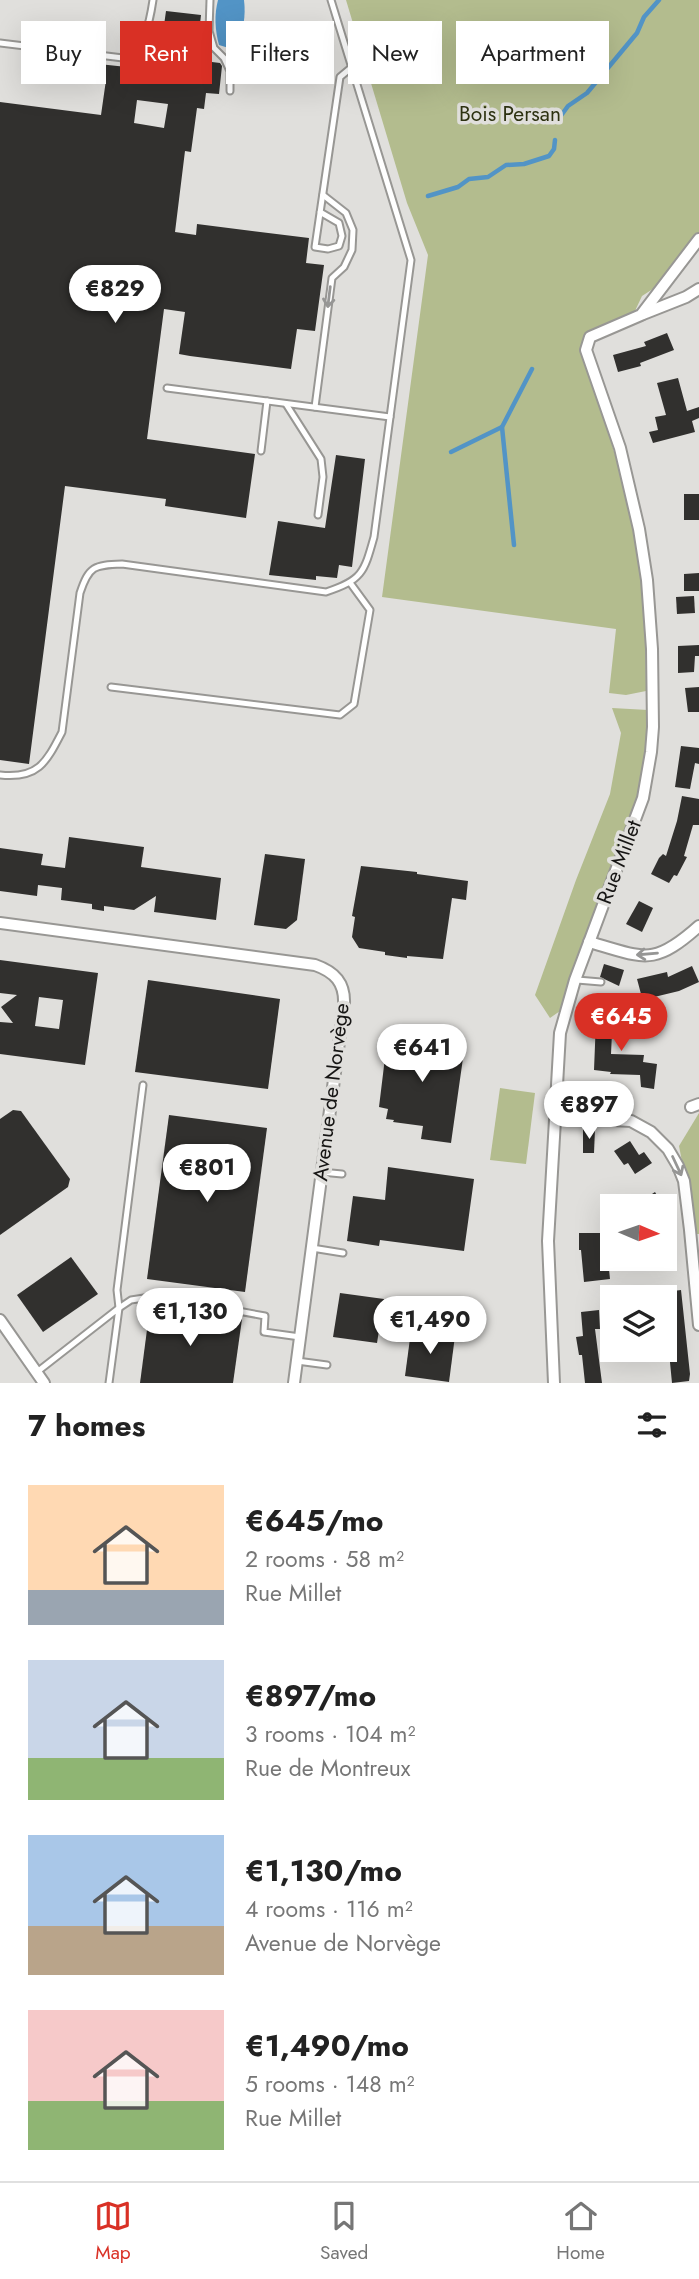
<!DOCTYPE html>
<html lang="en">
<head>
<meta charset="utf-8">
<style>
  :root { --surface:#fff; --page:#f6f6f6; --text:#222; --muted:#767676; --line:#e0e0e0; --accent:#d93025 }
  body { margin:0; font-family:Jost,sans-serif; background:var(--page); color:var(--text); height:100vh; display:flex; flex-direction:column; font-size:26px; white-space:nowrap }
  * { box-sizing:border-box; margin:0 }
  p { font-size:23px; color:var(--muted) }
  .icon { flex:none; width:38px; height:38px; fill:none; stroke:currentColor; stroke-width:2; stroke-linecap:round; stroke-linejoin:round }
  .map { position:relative; height:1383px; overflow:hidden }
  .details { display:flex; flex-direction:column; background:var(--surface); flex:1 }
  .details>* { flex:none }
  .hud { position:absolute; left:21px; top:21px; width:658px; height:63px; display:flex; gap:14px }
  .needle { width:46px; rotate:92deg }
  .controls { position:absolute; left:600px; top:1194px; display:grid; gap:14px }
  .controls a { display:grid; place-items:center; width:77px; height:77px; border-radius:0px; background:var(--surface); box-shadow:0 7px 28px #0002; font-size:35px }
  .price { position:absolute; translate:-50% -60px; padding:0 16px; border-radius:24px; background:#fff; color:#222; font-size:23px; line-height:46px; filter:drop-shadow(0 2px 4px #0008) }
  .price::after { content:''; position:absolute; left:50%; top:42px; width:21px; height:16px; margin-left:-10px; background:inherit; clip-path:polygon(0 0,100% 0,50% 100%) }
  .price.active { background:var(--accent); color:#fff }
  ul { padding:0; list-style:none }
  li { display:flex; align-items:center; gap:21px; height:175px; padding:0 28px }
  li span { display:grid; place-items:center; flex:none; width:196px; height:140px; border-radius:0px; color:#555 }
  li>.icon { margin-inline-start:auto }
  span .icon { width:84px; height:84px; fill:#fffc; stroke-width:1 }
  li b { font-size:30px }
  h2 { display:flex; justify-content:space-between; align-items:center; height:84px; padding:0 28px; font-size:30px }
  .tag { padding:0 24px; border-radius:0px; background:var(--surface); box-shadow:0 7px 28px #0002; font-size:24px; line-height:63px }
  .tag.active { background:var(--accent); color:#fff }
  .tabs { display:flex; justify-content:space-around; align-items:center; height:98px; border-top:2px solid var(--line); background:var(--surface); font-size:19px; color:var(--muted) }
  .tabs a { display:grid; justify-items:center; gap:4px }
  .tabs .active { color:var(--accent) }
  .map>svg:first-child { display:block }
</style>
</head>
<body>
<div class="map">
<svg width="699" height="1383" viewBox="0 0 699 1383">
  <rect width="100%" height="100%" fill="#e0dfdc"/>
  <g fill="#b3bc8e">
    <polygon points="346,0 699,0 699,236 659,285 642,296 634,313 590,333 585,353 628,499 645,589 646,691 626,695 609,693 616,629 382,597 428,255 407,203"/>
    <path d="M612 708 648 710C647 745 644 777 635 810L560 1011 550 1018 535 995 576 880 610 794 621 733Z"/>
    <polygon points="500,1088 535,1093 526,1164 490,1160"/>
    <polygon points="699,1113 699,1234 696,1234 679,1146"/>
  </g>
  <path fill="#5294c6" d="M218 0H244C246 16 243 29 239 44L232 49 219 45C215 30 214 15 218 0Z"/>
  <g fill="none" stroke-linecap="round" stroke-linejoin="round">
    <g stroke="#5294c6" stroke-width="4.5">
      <polyline points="560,117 568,106 587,93 637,33 644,17 659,0"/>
      <polyline points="428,196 458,187 469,179 488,177 506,165 524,164 549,156 554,149 555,140"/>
      <polyline points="451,452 502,427"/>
      <polyline points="514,545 502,427 532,369"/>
    </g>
  </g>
  <g fill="#31302e" fill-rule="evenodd">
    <path d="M166 11 201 15 196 60 220 63 222 66 219 94 206 93 204 109 197 108 191 152 185 151 175 232 196 235 197 224 309 238 306 263 324 265 315 331 297 329 291 369 190 356 179 354 185 312 164 309 147 439 255 454 246 518 165 506 166 499 65 486 29 764 0 760V102L101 115 106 80 88 77 89 63 146 69 148 53 160 54ZM137 100 168 104 164 128 134 123Z"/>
    <polygon points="667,333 674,350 640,363 641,366 618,372 613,355 646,346 644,342"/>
    <polygon points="678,378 687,411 699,407 699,418 692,421 695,432 653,443 649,432 658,430 655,417 666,415 657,383"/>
    <polygon points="336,455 365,459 352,567 339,565 337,578 316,576 316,580 269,575 278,521 325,528"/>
    <rect x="684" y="494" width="15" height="26"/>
    <polygon points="699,573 699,591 684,591 684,574"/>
    <polygon points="694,596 695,613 677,614 676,597"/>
    <polygon points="699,645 699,656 695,656 694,672 678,673 678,646"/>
    <polygon points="699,687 699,712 688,712 685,688"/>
    <polygon points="681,746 699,748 699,764 695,763 690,789 675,787"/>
    <polygon points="682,796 699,799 699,825 693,825 684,856 687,857 677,876 674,875 669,883 651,874 659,858 663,854 666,856 677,821"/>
    <polygon points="69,837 144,847 141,867 221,878 216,920 154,912 156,896 134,910 104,906 104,911 92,909 92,904 61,900 62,888 38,885 37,896 0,891 0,848 43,854 41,865 65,868"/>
    <polygon points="265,854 305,859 297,920 286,929 254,925"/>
    <polygon points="361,866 417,872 417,874 468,881 466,900 452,898 443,959 407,956 407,958 385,955 385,952 359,948 352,937 355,917 352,916"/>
    <polygon points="639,901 653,908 642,932 626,924"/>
    <path d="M0 960 98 973 85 1065 0 1054V1022L13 1023 1 1007 17 995 0 993ZM39 997 63 1000 59 1029 35 1026Z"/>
    <polygon points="604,964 624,970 619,986 600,977"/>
    <polygon points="692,966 699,982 679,991 650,998 641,994 637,979 667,972 668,977"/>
    <polygon points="148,980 280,999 268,1089 135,1072"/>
    <polygon points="588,995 605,995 604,1011 588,1011"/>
    <polygon points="596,1020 642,1023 641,1035 612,1033 611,1054 644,1055 643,1062 657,1064 654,1089 641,1087 640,1075 610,1074 611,1072 594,1070"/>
    <polygon points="388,1033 465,1044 451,1143 421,1139 423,1126 393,1122 394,1120 386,1119 388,1109 379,1107"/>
    <polygon points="13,1110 21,1111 70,1179 68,1187 0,1235 0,1119"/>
    <polygon points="169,1115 267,1128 245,1292 147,1279"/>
    <polygon points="583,1129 595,1129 594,1153 583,1153"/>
    <polygon points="630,1141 639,1155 644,1152 652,1163 635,1174 628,1163 624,1165 614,1151"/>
    <polygon points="388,1167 474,1179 464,1251 380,1240 379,1246 347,1241 353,1196 385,1200"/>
    <polygon points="655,1192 663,1206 634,1206"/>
    <polygon points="579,1233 604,1233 605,1259 608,1259 610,1279 584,1282 581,1250 579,1250"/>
    <polygon points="71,1257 98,1294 43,1332 17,1295"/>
    <polygon points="681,1290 690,1374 689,1381 672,1383 669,1352 665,1352 665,1292"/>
    <polygon points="340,1293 384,1299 377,1343 333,1337"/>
    <polygon points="150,1307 242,1319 233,1383 140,1383"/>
    <polygon points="599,1310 600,1329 595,1329 602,1383 585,1383 582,1355 579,1355 576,1337 583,1336 581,1312"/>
    <polygon points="411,1331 455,1336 449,1382 405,1376"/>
  </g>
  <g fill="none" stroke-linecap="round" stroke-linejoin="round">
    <g stroke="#989794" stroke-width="9">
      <g id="lane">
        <polyline points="210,0 209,31 214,48 224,58 230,71 230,91"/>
        <path d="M0 43 123 58C146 41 149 27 153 0"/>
        <polyline points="320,212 339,223 342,236 339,246 328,249 315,247 340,77 352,67"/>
        <polyline points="167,388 390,417"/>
        <polyline points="286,404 321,459 323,477 318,515"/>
        <polyline points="315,407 332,278 344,267 352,250 353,230 346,213 323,195"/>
        <polyline points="261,451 267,401"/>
        <polyline points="111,687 340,715 354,704 370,610 351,584"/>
        <path d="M0 775C38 779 46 763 62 732L80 593C89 566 94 565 122 564L326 592C362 580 364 573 374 537L411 260 331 0"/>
        <polyline points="577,980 601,982"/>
        <polyline points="143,1085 117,1290 119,1308 131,1300 144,1298 195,1303 265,1316 264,1332 300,1337"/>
        <polyline points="321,1172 342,1174"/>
        <polyline points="312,1248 343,1253"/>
        <polyline points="297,1361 327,1365"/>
        <polyline points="37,1372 119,1308 109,1383"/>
      </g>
    </g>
    <g stroke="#989794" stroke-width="14">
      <g id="street">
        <polyline points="643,314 686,297 699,289"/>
        <path d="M0 923 315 965C335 972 345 983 344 1004L294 1383"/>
        <path d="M589 942C644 957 652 968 699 926"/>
        <polyline points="691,1107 699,1104"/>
        <polyline points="556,1117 631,1121 651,1132 668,1149 678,1166 684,1181 690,1230 699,1325"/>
        <polyline points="0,1320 44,1383"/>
        <polyline points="554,1383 548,1241 560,1033 575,980 643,798 651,752 653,727 652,649 647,580 639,529 620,448 586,350 590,337 641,315 699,239"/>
      </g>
    </g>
    <use href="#lane" stroke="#fff" stroke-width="5"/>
    <use href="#street" stroke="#fff" stroke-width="10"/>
  </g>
  <defs><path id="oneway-shaft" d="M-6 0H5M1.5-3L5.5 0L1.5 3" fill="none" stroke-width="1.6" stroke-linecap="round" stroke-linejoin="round" transform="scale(1.75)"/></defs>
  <g stroke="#969695">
    <use href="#oneway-shaft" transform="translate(329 297) rotate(97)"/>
    <use href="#oneway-shaft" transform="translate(647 954) rotate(175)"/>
    <use href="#oneway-shaft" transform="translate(677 1166) rotate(65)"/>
  </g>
  <g text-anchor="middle" stroke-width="7" stroke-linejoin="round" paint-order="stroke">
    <g font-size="21" fill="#2d3211" stroke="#e0dfdc">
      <text x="510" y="121">Bois Persan</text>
    </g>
    <g font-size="21" fill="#161514" stroke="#e0dfdc">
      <text transform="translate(619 862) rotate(-69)" y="7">Rue Millet</text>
      <text transform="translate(331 1092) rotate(-83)" y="7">Avenue de Norvège</text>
    </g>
  </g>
</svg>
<div class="controls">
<a><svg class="needle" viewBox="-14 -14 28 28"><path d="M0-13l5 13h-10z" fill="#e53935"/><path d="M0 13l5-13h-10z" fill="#767676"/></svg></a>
<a><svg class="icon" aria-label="layers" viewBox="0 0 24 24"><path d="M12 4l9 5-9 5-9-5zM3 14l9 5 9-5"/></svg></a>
</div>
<b class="price" style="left:115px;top:325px">€829</b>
<b class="price active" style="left:621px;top:1053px">€645</b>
<b class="price" style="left:422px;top:1084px">€641</b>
<b class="price" style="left:589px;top:1141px">€897</b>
<b class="price" style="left:207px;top:1204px">€801</b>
<b class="price" style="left:190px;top:1348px">€1,130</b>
<b class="price" style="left:430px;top:1356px">€1,490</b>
<div class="hud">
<a class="tag">Buy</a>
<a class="tag active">Rent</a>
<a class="tag">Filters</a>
<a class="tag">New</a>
<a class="tag">Apartment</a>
</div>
</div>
<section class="details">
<h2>7 homes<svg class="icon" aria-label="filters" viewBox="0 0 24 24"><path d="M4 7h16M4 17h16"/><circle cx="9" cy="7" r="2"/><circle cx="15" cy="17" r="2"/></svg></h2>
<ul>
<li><span style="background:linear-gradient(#ffd9b3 75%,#9aa5b1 0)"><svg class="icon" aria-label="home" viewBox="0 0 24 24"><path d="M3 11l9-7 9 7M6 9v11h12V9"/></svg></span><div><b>€645/mo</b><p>2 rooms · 58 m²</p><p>Rue Millet</p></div></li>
<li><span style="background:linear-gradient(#c9d6e8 70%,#8fb573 0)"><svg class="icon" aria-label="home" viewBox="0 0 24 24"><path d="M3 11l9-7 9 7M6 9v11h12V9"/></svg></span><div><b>€897/mo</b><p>3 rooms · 104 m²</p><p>Rue de Montreux</p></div></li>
<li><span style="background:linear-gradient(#a9c7e8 65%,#b9a48a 0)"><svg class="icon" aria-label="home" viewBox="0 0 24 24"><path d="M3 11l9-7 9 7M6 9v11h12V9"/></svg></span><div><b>€1,130/mo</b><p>4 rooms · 116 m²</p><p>Avenue de Norvège</p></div></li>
<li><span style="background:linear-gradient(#f6c9c9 65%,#8fb573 0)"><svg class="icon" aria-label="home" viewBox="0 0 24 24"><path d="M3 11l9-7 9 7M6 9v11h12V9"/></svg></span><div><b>€1,490/mo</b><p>5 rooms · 148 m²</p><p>Rue Millet</p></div></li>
</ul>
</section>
<nav class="tabs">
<a class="active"><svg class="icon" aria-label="map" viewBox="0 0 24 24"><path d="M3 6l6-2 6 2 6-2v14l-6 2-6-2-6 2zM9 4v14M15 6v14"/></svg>Map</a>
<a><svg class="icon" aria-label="saved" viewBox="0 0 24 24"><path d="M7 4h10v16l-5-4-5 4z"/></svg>Saved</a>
<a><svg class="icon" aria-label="home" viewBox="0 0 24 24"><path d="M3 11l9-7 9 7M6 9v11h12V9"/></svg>Home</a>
</nav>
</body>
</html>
